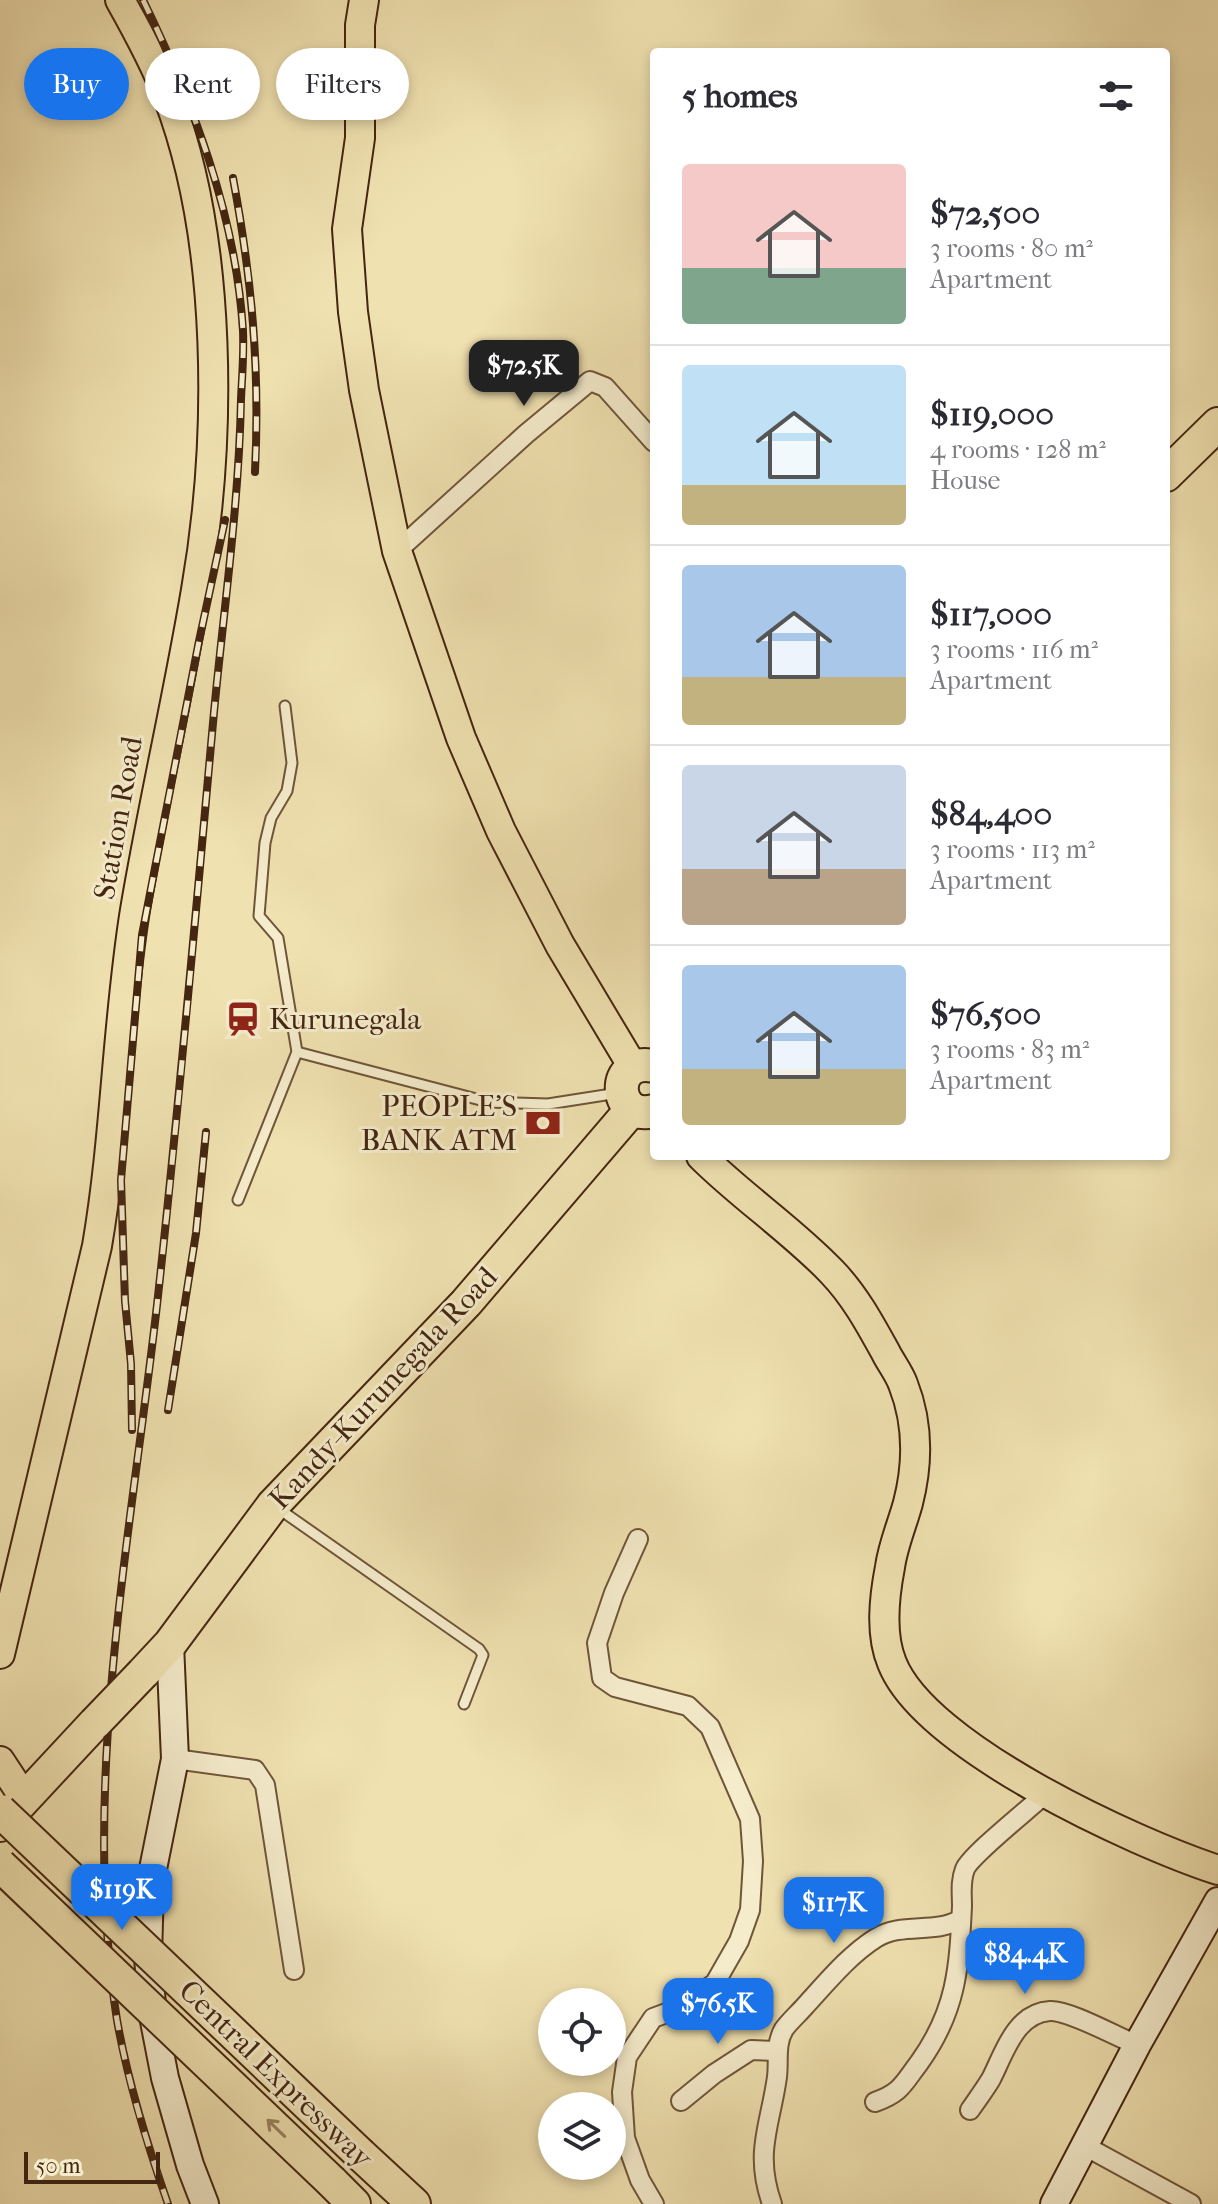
<!DOCTYPE html>
<html lang="en">
<head>
<meta charset="utf-8">
<style>
  :root { --surface:#fff; --page:#f7f7f7; --text:#2b2b33; --muted:#7c7c81; --line:#e1e1e2; --accent:#1a73e8 }
  body { margin:0; font-family:"IM FELL French Canon",serif; background:var(--page); color:var(--text); height:100vh; display:flex; flex-direction:column; font-size:30px; white-space:nowrap }
  * { box-sizing:border-box; margin:0 }
  p { font-size:26px; color:var(--muted) }
  .icon { flex:none; width:44px; height:44px; fill:none; stroke:currentColor; stroke-width:2; stroke-linecap:round; stroke-linejoin:round }
  .map { position:relative; flex:1; overflow:hidden }
  .side { position:absolute; left:650px; top:48px; width:520px; height:1112px; display:flex; flex-direction:column; background:var(--surface); border-radius:8px; box-shadow:0 4px 12px #0003 }
  .side>* { flex:none }
  .top-card { position:absolute; left:24px; top:48px; width:506px; height:72px; display:flex; gap:16px }
  .fabs { position:absolute; left:538px; top:1988px; display:grid; gap:16px }
  .fabs a { display:grid; place-items:center; width:88px; height:88px; border-radius:50%; background:var(--surface); box-shadow:0 4px 12px #0003; font-size:40px }
  .scale { position:absolute; left:24px; bottom:20px; width:136px; box-sizing:border-box; padding-left:8px; border:4px solid #442611; border-top:0; font-size:22px; line-height:28px; white-space:nowrap; color:#442611; -webkit-text-stroke:6px #f5eccc; paint-order:stroke }
  .price { position:absolute; translate:-50% -68px; padding:0 18px; border-radius:16px; background:var(--accent); color:#fff; font-size:26px; line-height:52px; filter:drop-shadow(0 2px 4px #0008) }
  .price::after { content:''; position:absolute; left:50%; top:48px; width:24px; height:18px; margin-left:-12px; background:inherit; clip-path:polygon(0 0,100% 0,50% 100%) }
  .price.selected { background:#222; color:#fff }
  ul { padding:0; list-style:none }
  li { display:flex; align-items:center; gap:24px; height:200px; padding:0 32px }
  li+li { border-top:2px solid var(--line) }
  li span { display:grid; place-items:center; flex:none; width:224px; height:160px; border-radius:8px; color:#555 }
  li>.icon { margin-inline-start:auto }
  span .icon { width:96px; height:96px; fill:#fffc; stroke-width:1 }
  li b { font-size:34px }
  h2 { display:flex; justify-content:space-between; align-items:center; height:96px; padding:0 32px; font-size:34px }
  .chip { padding:0 28px; border-radius:36px; background:var(--surface); box-shadow:0 4px 12px #0003; font-size:28px; line-height:72px }
  .chip.selected { background:var(--accent); color:#fff }
  .map>svg:first-child { display:block }
</style>
</head>
<body>
<div class="map">
<svg width="1218" height="2204" viewBox="0 0 1218 2204">
  <rect width="100%" height="100%" fill="#f0e1b0"/>
  <filter id="stains"><feTurbulence type="fractalNoise" baseFrequency=".0025" numOctaves="4"/><feColorMatrix values="0 0 0 0 .2 0 0 0 0 .09 0 0 0 0 .02 0 0 0 .5 -.17"/></filter>
  <radialGradient id="worn" r=".72"><stop offset=".6" stop-color="#630" stop-opacity="0"/><stop offset="1" stop-color="#630" stop-opacity=".3"/></radialGradient>
  <g fill="none" stroke-linecap="round" stroke-linejoin="round">
    <g stroke="#6f5539" stroke-width="13">
      <g id="lane">
        <polyline points="297,1052 488,1102 548,1104 618,1093"/>
        <polyline points="238,1200 297,1052 278,938 259,916 265,843 271,818 287,791 292,763 285,706"/>
        <polyline points="279,1509 479,1649 483,1655 464,1704"/>
      </g>
    </g>
    <g stroke="#6f5539" stroke-width="22">
      <g id="street">
        <polyline points="397,551 526,434 590,381 605,387 654,442"/>
        <polyline points="638,1539 614,1593 597,1643 602,1678 615,1687 688,1706 710,1727 750,1819 753,1861 750,1910 739,1941 715,1983 677,2009 653,2018 627,2057 622,2092 625,2138 640,2180 654,2204"/>
        <polyline points="175,1759 255,1770 265,1785 294,1970"/>
        <polyline points="681,2101 714,2074 751,2050 777,2051"/>
        <path d="M875 2102C901 2093 903 2084 919 2063 957 2010 959 1968 962 1906 962 1893 960 1882 965 1869 971 1855 1029 1809 1045 1794"/>
        <path d="M970 2110C977 2100 985 2089 991 2079 1004 2054 1015 2013 1050 2011 1069 2010 1117 2037 1137 2045"/>
        <polyline points="1085,2146 1191,2204"/>
        <path d="M772 2204C754 2152 770 2127 777 2077 779 2061 775 2044 784 2029 790 2021 799 2013 805 2006 827 1982 849 1955 876 1938 902 1922 934 1934 959 1920"/>
      </g>
    </g>
    <g stroke="#442611" stroke-width="30">
      <g id="secondary">
        <polyline points="170,1644 175,1759 150,1884 148,1958 153,2016 165,2078 190,2165 205,2204"/>
        <polyline points="1054,2204 1137,2045 1218,1901"/>
      </g>
    </g>
    <g stroke="#442611" stroke-width="32">
      <g id="primary">
        <polyline points="364,0 360,25 360,138 347,229 353,312 364,390 397,551 461,738 501,831 560,945 633,1067"/>
        <path d="M701 1156C742 1197 792 1230 832 1272 855 1296 870 1324 886 1353 891 1363 899 1373 903 1384 918 1422 918 1464 908 1503 902 1525 893 1545 890 1567 884 1598 880 1634 892 1663 925 1747 1135 1843 1218 1870"/>
        <path d="M0 1654 97 1246C116 1135 117 1021 135 910 153 803 178 697 196 590 222 440 223 241 168 97 155 63 138 32 120 0"/>
        <polyline points="0,1761 25,1799"/>
      </g>
    </g>
    <g stroke="#442611" stroke-width="36">
      <g id="highway">
        <polyline points="1166,475 1218,424"/>
        <path d="M654 1066C610 1056 612 1122 654 1111"/>
        <polyline points="143,1673 170,1644 273,1505 466,1303 632,1109"/>
        <polyline points="0,1825 95,1723"/>
        <polyline points="361,2155 414,2204"/>
        <polyline points="332,2182 354,2204"/>
      </g>
    </g>
    <use href="#lane" stroke="#f5eccc" stroke-width="9"/>
    <use href="#street" stroke="#f5eccc" stroke-width="18"/>
    <use href="#secondary" stroke="#f5eccc" stroke-width="26"/>
    <use href="#primary" stroke="#f0e1b0" stroke-width="28"/>
    <use href="#highway" stroke="#f0e1b0" stroke-width="32"/>
    <g stroke="#442611" stroke-width="8">
      <g id="rail">
        <path d="M143 0C193 103 236 215 243 331 244 354 242 377 241 399 239 504 224 607 214 712 196 910 179 1107 157 1305 131 1535 80 1789 117 2020 128 2083 147 2144 168 2204"/>
        <path d="M233 178C252 280 260 368 255 472"/>
        <polyline points="168,1410 196,1233 206,1132"/>
        <polyline points="132,1430 131,1364 125,1301 121,1180 142,935 199,641 225,520"/>
      </g>
    </g>
    <use href="#rail" stroke="#f5eccc" stroke-width="5" stroke-dasharray="15" stroke-linecap="butt"/>
    <g stroke="#442611" stroke-width="36" stroke-linecap="butt">
      <g id="highway-bridge">
        <polyline points="95,1723 143,1673"/>
        <polyline points="0,1811 361,2155"/>
        <polyline points="0,1865 332,2182"/>
      </g>
    </g>
    <use href="#highway-bridge" stroke="#f0e1b0" stroke-width="32"/>
  </g>
  <defs><path id="oneway-shaft" d="M-6 0H5M1.5-3L5.5 0L1.5 3" fill="none" stroke-width="1.6" stroke-linecap="round" stroke-linejoin="round" transform="scale(2)"/></defs>
  <use stroke="#9a8460" href="#oneway-shaft" transform="translate(276 2128) rotate(-136)"/>
  <defs>
    <g id="station-bare" transform="scale(2.76)"><path d="M-3-6H3Q5-6 5-4V2Q5 4 3 4L4.5 6H3L1.5 4h-3L-3 6H-4.5L-3 4Q-5 4-5 2V-4Q-5-6-3-6ZM-3.5-4v3h7v-3ZM-3.5 1v1.5H-2V1ZM2 1v1.5H3.5V1Z" fill="#8f2418" stroke="#f5eccc" stroke-width="2.5" paint-order="stroke"/></g>
    <g id="bank-bare" transform="scale(2.76)"><path d="M-6-4H6V4H-6ZM0-2.3a2.3 2.3 0 1 0 0 4.6a2.3 2.3 0 1 0 0-4.6Z" fill="#8f2418" stroke="#f5eccc" stroke-width="2.5" paint-order="stroke"/></g>
  </defs>
  <g fill-rule="evenodd">
    <use href="#station-bare" x="243" y="1019"/>
    <use href="#bank-bare" x="543" y="1123"/>
  </g>
  <g text-anchor="middle" stroke-width="6" stroke-linejoin="round" paint-order="stroke">
    <g font-size="30" fill="#442611" stroke="#f5eccc">
      <text transform="translate(118 818) rotate(-80)" y="10">Station Road</text>
      <text transform="translate(383 1388) rotate(-47)" y="10">Kandy-Kurunegala Road</text>
      <text transform="translate(276 2074) rotate(44)" y="10">Central Expressway</text>
    </g>
    <g font-size="30" fill="#442611" stroke="#f5eccc" text-anchor="start">
      <text x="269" y="1029">Kurunegala</text>
      <text x="517" y="1116" text-anchor="end">PEOPLE'S<tspan x="517" dy="34">BANK ATM</tspan></text>
    </g>
  </g>
  <rect width="100%" height="100%" filter="url(#stains)"/>
  <rect width="100%" height="100%" fill="url(#worn)"/>
</svg>
<div class="fabs">
<a><svg class="icon" aria-label="locate" viewBox="0 0 24 24"><circle cx="12" cy="12" r="6"/><path d="M12 2v4M12 18v4M2 12h4M18 12h4"/></svg></a>
<a><svg class="icon" aria-label="layers" viewBox="0 0 24 24"><path d="M12 4l9 5-9 5-9-5zM3 14l9 5 9-5"/></svg></a>
</div>
<div class="scale">50 m</div>
<b class="price selected" style="left:524px;top:408px">$72.5K</b>
<b class="price" style="left:122px;top:1932px">$119K</b>
<b class="price" style="left:834px;top:1945px">$117K</b>
<b class="price" style="left:1025px;top:1996px">$84.4K</b>
<b class="price" style="left:718px;top:2046px">$76.5K</b>
<div class="top-card">
<a class="chip selected">Buy</a>
<a class="chip">Rent</a>
<a class="chip">Filters</a>
</div>
<section class="side">
<h2>5 homes<svg class="icon" aria-label="filters" viewBox="0 0 24 24"><path d="M4 7h16M4 17h16"/><circle cx="9" cy="7" r="2"/><circle cx="15" cy="17" r="2"/></svg></h2>
<ul>
<li><span style="background:linear-gradient(#f6c9c9 65%,#7fa58c 0)"><svg class="icon" aria-label="home" viewBox="0 0 24 24"><path d="M3 11l9-7 9 7M6 9v11h12V9"/></svg></span><div><b>$72,500</b><p>3 rooms · 80 m²</p><p>Apartment</p></div></li>
<li><span style="background:linear-gradient(#bfe0f5 75%,#c2b280 0)"><svg class="icon" aria-label="home" viewBox="0 0 24 24"><path d="M3 11l9-7 9 7M6 9v11h12V9"/></svg></span><div><b>$119,000</b><p>4 rooms · 128 m²</p><p>House</p></div></li>
<li><span style="background:linear-gradient(#a9c7e8 70%,#c2b280 0)"><svg class="icon" aria-label="home" viewBox="0 0 24 24"><path d="M3 11l9-7 9 7M6 9v11h12V9"/></svg></span><div><b>$117,000</b><p>3 rooms · 116 m²</p><p>Apartment</p></div></li>
<li><span style="background:linear-gradient(#c9d6e8 65%,#b9a48a 0)"><svg class="icon" aria-label="home" viewBox="0 0 24 24"><path d="M3 11l9-7 9 7M6 9v11h12V9"/></svg></span><div><b>$84,400</b><p>3 rooms · 113 m²</p><p>Apartment</p></div></li>
<li><span style="background:linear-gradient(#a9c7e8 65%,#c2b280 0)"><svg class="icon" aria-label="home" viewBox="0 0 24 24"><path d="M3 11l9-7 9 7M6 9v11h12V9"/></svg></span><div><b>$76,500</b><p>3 rooms · 83 m²</p><p>Apartment</p></div></li>
</ul>
</section>
</div>
</body>
</html>
